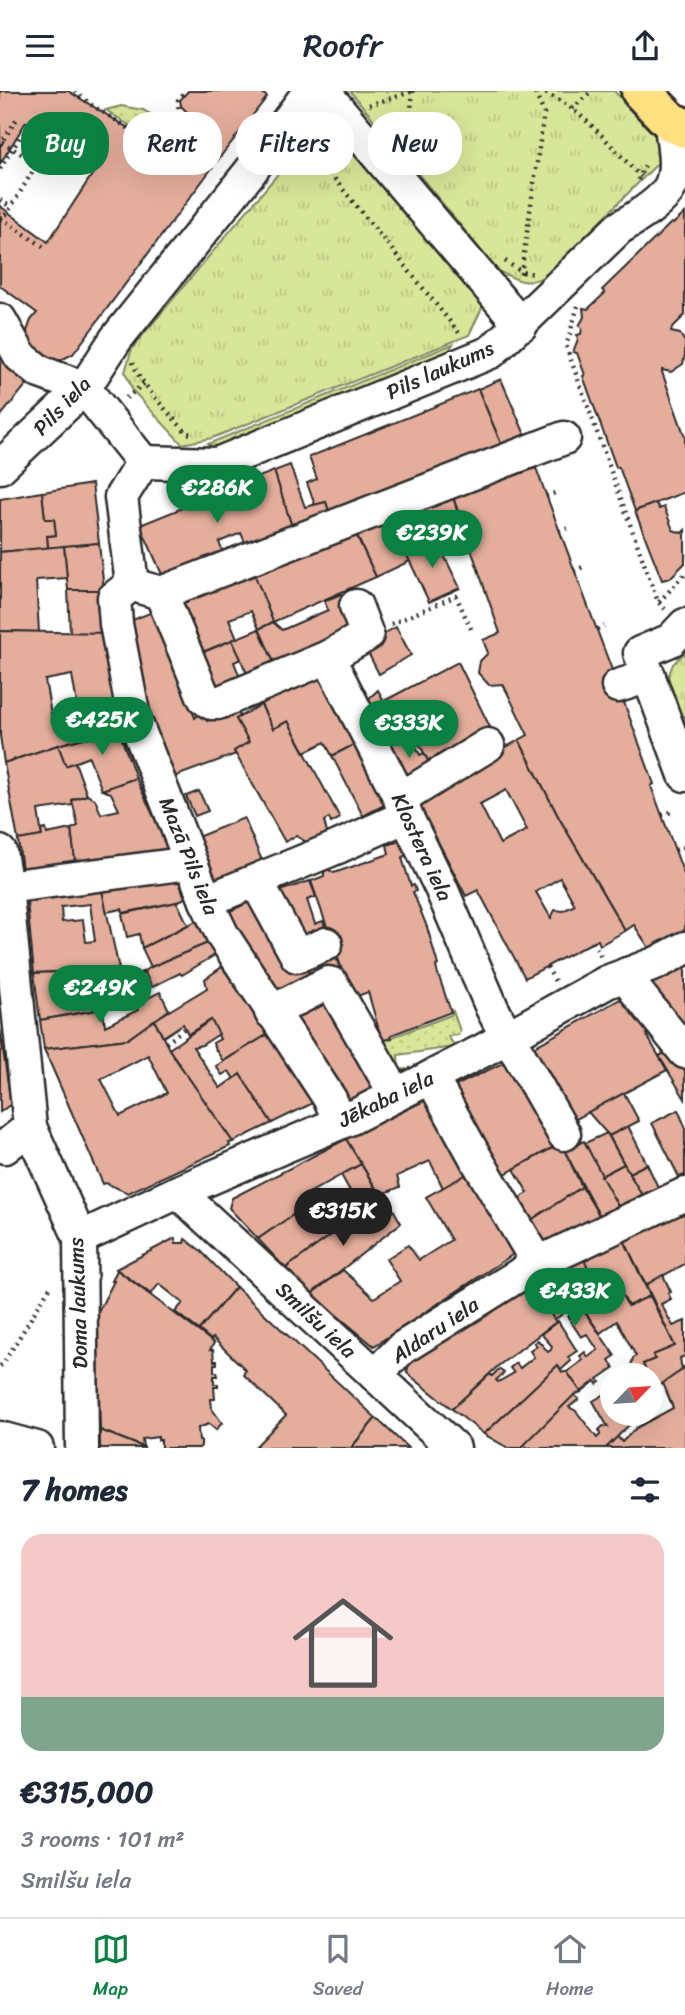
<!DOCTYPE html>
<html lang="en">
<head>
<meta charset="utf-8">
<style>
  :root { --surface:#fff; --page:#f2f2f3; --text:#1f2937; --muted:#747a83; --line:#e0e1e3; --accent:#0b8043 }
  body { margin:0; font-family:Sriracha,sans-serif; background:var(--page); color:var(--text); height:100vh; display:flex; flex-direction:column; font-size:26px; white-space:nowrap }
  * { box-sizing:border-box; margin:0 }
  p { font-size:23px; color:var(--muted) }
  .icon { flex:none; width:38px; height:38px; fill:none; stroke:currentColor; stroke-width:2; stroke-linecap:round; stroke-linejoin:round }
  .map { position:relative; height:1357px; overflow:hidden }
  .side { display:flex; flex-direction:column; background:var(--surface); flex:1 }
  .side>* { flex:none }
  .banner { position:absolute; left:21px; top:21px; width:644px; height:63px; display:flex; gap:14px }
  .needle { width:46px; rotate:65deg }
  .buttons { position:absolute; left:600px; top:1272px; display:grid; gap:14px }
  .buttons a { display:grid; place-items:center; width:63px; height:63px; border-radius:50%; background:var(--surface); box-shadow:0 7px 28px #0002; font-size:35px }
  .price { position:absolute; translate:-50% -60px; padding:0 16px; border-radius:24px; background:var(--accent); color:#fff; font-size:23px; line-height:46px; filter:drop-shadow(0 2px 4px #0008) }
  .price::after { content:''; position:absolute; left:50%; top:42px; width:21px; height:16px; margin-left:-10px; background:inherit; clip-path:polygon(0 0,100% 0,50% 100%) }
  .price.selected { background:#222; color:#fff }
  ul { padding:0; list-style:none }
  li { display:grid; align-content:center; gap:14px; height:371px; padding:0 21px }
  li span { display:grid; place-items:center; height:217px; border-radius:21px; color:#555 }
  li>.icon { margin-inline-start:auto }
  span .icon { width:126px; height:126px; fill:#fffc; stroke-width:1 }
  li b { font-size:30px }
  h2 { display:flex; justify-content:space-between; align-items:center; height:84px; padding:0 21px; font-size:30px }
  .chip { padding:0 24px; border-radius:28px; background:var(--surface); box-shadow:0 7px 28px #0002; font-size:24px; line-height:63px }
  .chip.selected { background:var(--accent); color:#fff }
  header { display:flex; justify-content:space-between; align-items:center; height:91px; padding:0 21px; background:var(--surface); font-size:32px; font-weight:600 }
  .tabs { display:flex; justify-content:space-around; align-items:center; height:98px; border-top:2px solid var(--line); background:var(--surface); font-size:19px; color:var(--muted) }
  .tabs a { display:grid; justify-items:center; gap:4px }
  .tabs .selected { color:var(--accent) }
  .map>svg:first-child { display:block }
</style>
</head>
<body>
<header><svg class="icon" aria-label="menu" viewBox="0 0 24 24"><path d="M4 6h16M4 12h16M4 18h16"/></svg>Roofr<svg class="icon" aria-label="share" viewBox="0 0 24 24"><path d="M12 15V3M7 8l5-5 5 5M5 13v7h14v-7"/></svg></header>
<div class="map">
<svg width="685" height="1357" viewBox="0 0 685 1357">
  <defs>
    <pattern id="grass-dots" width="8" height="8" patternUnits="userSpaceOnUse" patternTransform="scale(1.75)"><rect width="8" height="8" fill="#d8e699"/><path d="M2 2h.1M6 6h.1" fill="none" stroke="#bac584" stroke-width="1.8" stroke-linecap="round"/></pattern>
    <pattern id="park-tufts" width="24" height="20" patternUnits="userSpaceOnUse" patternTransform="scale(1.75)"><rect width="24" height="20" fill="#d8e699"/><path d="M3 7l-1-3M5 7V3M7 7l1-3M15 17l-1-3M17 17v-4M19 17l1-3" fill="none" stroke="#bac584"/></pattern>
  </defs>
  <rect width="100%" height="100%" fill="#fff"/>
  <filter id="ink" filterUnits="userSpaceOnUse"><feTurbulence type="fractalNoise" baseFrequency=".0143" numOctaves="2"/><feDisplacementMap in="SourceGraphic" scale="14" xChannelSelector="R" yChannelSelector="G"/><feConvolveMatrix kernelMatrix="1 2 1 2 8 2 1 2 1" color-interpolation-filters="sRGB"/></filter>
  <g filter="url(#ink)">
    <g fill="url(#grass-dots)" stroke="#828862" stroke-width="2">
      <polygon points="121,15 143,19 169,33 158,47 154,45 148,47 106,19"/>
      <polygon points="453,253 446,264 215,357 208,353"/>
      <polygon points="453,920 460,940 458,944 448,945 454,954 453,956 398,964 399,979 414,977 393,985 382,950 451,924"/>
    </g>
    <g fill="url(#park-tufts)" stroke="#828862" stroke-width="2">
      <path d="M350 0H614L657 42 660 56 658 72 548 183C528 196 518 190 498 180Z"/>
      <polygon points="303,53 352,56 483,215 469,244 212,347 182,353 133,300 125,281 132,257"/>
      <polygon points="685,561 685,638 668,586 673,573"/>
    </g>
    <g fill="#e5ae9c" stroke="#2b2b2b" stroke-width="2" fill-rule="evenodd">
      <polygon points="0,0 68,0 151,51 152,49 160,54 188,22 181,15 180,9 188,0 260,0 267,6 224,61 73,263 61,269 54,270 38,265 28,250 27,240 31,229 37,222 0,195 0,115 48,151 97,76 26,31 0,73"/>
      <polygon points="685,122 685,224 672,237 671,241 680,243 685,251 685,264 683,273 671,281 662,279 662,281 685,346 685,401 635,420 619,376 616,376 583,285 585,284 577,262 573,261 578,248 577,244 581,243 582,237 579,235 584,226 583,217 588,218 605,202 602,199 671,132 673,133"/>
      <polygon points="0,261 32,287 0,326"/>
      <polygon points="501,288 526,346 502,355 478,298"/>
      <polygon points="478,298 502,355 330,424 326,411 315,414 307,392 317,388 309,366"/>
      <polygon points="290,374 305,416 326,411 330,424 293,439 274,380"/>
      <polygon points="536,377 618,595 654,693 651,695 685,786 685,839 649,857 634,834 625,840 559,727 519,649 528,644 503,593 489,594 478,582 480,570 488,562 483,549 500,542 453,406"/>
      <polygon points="274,380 293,439 247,456 241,442 219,451 224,465 164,488 140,434"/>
      <polygon points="92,393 99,452 48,457 47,445 56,444 54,428 45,428 42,401"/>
      <polygon points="42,401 45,428 54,428 56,444 47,445 48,457 0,461 0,408"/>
      <polygon points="453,406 462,436 405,460 410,470 376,486 355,441"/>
      <polygon points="656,412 659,418 664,416 673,439 682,442 685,439 685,472 670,487 662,489 635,420"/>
      <polygon points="355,441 376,486 273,531 252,478"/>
      <polygon points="436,448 460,497 429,511 405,460"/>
      <polygon points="99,452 104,499 68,499 64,455"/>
      <polygon points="64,455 67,487 36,489 39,541 0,540 0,461"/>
      <polygon points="252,477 273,531 259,538 251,520 229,528 237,547 200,562 180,507"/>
      <polygon points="68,499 104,499 109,542 70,542"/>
      <polygon points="341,503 358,540 275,574 259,538 273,531 282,539 328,519 324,510"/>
      <polygon points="157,519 195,627 198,624 205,626 207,630 232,620 237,622 241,625 236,628 249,651 234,660 236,663 171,687 142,611 125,532"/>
      <polygon points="396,536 411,564 379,583 364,554"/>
      <polygon points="259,538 275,574 248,585 232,549"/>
      <path d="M0 540 109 542 118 638 58 654 4 672 0 645ZM72 584 79 625 52 629 45 589Z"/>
      <polygon points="232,549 241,568 234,571 241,589 217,599 199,563"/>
      <polygon points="458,571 490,636 428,670 404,623 393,628 384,610"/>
      <polygon points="327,581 363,649 332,665 325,651 305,661 288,630 273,638 261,614 257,615 257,612"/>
      <polygon points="378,599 393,628 375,638 363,613"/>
      <polygon points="261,614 273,638 288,630 340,727 331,732 329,727 324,730 327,742 308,752 296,745 285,751 234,660 249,651 236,628"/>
      <polygon points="118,638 136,687 102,699 89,666 66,675 58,654"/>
      <polygon points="408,641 420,664 424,662 428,670 430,668 436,680 406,697 384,654"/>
      <polygon points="363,649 394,709 363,725 332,665"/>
      <path d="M519 649 559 727 625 840 600 854 598 849 593 851 525 887 478 799 466 805 415 706ZM506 699 527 739 500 753 480 713ZM560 787 575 814 563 820 555 819 551 827 536 801Z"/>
      <polygon points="58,654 66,675 75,671 87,704 72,709 73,714 38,719 42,745 18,749 4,672"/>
      <polygon points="136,687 171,763 76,778 71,738 78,735 72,709 87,704 95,708 101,723 119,719 111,702 102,699"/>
      <polygon points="199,700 208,720 195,725 186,705"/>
      <polygon points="244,727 263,772 214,791 195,747"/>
      <polygon points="46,738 47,743 71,738 76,778 23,786 18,749 42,745 41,739"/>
      <polygon points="400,750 407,763 402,767 411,795 414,794 416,800 413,801 427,836 438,874 436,875 437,880 451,921 391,944 392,947 382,950 368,901 352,907 311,790 324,785 324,781 327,778 334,782 389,763 387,754"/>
      <polygon points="176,783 185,807 177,811 123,822 122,818 106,821 101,795"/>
      <polygon points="310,790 316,806 307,809 315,833 323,830 329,847 300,857 270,803"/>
      <path d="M101 795 119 878 34 882 26 801ZM90 813 95 850 86 851 83 829 62 831 61 816Z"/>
      <polygon points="260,806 303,867 312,889 279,910 228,821"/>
      <polygon points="177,811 188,834 142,857 139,843 127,846 122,823"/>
      <polygon points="196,830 208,852 151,876 142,857"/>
      <polygon points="208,852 215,864 182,884 180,882 152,896 145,882 140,884 140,882 151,876"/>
      <polygon points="333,856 340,879 312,889 303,867"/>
      <polygon points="685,874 685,952 642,896"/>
      <polygon points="222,876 270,942 223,970 214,956 213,952 220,948 211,929 188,943 183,933 163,946 154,929 207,897 205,888"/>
      <polygon points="94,880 96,919 40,929 34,882"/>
      <polygon points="328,898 382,992 346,1012 285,920"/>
      <polygon points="160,901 169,919 128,948 44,958 40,929 103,918 105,935 138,919 135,914 140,907 144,905 148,907"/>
      <polygon points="631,902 659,936 646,943 667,979 567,1033 525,961"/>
      <path d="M154 929 169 958 233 1051 229 1052 230 1055 128 1102 106 1092 103 1093 44 958 128 948ZM148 964 167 1002 120 1025 101 988Z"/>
      <polygon points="211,929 219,943 202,954 193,956 220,997 240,983 272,1032 233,1051 169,958"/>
      <polygon points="0,938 11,1013 0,1021"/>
      <polygon points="270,942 315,1011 272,1032 240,983 234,988 229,980 222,984 216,975"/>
      <polygon points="674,957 685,971 685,1008 659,965"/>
      <polygon points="515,966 561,1052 498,1087 449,998"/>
      <polygon points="624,1002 639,1030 609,1045 588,1021"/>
      <polygon points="430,1007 469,1082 443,1097 430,1070 397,1085 400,1096 380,1104 346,1048"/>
      <polygon points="678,1019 685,1035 685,1084 679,1086 652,1032"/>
      <polygon points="628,1035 647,1073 629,1082 609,1045"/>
      <polygon points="607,1042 624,1073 601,1085 585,1052"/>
      <polygon points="346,1048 361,1073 302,1106 309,1113 258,1148 229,1117 232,1107"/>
      <polygon points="584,1050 618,1115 599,1124 564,1059"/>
      <polygon points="561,1052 582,1096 525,1133 512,1111 528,1102 514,1078"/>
      <polygon points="361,1073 384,1112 334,1142 286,1178 258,1148 309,1113 315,1121 350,1100 341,1084"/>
      <polygon points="624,1073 642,1104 618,1115 601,1085"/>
      <polygon points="647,1073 658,1096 642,1104 629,1082"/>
      <polygon points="469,1082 515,1162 374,1255 311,1203 343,1179 374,1207 400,1190 386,1168 408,1154 419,1169 451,1149 426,1106"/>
      <polygon points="582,1096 599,1124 539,1160 525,1133"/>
      <polygon points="389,1111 401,1132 311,1203 286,1177 334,1142 384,1112 385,1114"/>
      <polygon points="685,1118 685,1173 646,1194 624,1149"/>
      <polygon points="175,1147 176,1152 184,1152 185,1148 200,1159 236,1196 199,1239 175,1221 183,1212 159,1193 151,1203 116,1178"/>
      <polygon points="624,1149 650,1205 628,1215 616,1193 601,1201 583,1167"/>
      <polygon points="583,1167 601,1201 616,1193 628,1215 650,1205 675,1255 653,1264 655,1268 643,1273 646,1280 637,1284 624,1283 630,1278 633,1267 636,1265 617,1230 600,1242 555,1178"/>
      <polygon points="555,1178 615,1265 609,1269 614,1277 598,1288 600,1291 597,1293 595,1290 581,1301 567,1281 583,1269 580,1265 585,1261 588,1266 598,1259 587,1243 581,1246 568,1226 571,1222 568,1219 554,1229 529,1191"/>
      <polygon points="117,1179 214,1252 210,1259 213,1259 214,1270 217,1270 217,1273 214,1273 214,1281 217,1281 218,1285 214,1285 214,1293 218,1293 218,1296 214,1296 215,1308 211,1308 212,1318 222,1332 216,1339 209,1333 198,1337 199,1350 201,1350 201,1355 199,1357 161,1357 161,1349 158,1349 158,1346 142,1348 143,1356 100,1339 97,1223 114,1190 112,1190"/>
      <polygon points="663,1184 671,1201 668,1202 671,1208 661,1213 673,1235 685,1230 685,1265 680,1267 682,1279 664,1293 652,1295 651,1284 648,1284 643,1273 655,1268 653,1264 675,1255 646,1194"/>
      <polygon points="529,1191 556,1231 498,1275 452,1318 407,1282 409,1271"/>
      <polygon points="236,1196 376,1327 351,1357 254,1357 286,1324 243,1283 246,1279 213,1247 211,1249 199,1239"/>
      <polygon points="558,1230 577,1260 568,1266 571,1270 561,1279 558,1274 484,1343 452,1318 490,1283 492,1285 499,1278 504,1282 496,1289 498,1291 514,1282 510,1277 516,1272 520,1277 534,1266 530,1260 537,1255 534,1252 538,1249 548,1261 551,1259 552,1255 541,1243"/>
      <polygon points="558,1274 562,1281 567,1281 581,1301 574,1304 522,1357 508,1357 484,1343"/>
      <polygon points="683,1276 685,1277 685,1357 606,1357 617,1345 622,1351 636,1337 673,1317 663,1292 682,1279"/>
      <polygon points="612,1299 612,1323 622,1323 629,1334 606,1357 527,1357 524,1354 574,1304 579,1308 569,1316 576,1320 597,1347 600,1344 599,1339 603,1335 608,1336 593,1310"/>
      <polygon points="376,1327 408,1357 351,1357"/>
      <polygon points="100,1339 143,1356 145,1357 100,1357"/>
    </g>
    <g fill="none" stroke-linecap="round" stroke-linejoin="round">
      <g stroke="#2b2b2b" stroke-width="37">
        <g id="minor">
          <polyline points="323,0 521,234"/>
          <polyline points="0,229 20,265 40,281 84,297 143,371"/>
          <polyline points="143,371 121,406 132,493 114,507 116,533 134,627 206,810 223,845 330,1008 340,1031"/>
          <path d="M143 371 217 373 491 261 619 137C634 128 662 112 670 96 680 77 672 51 671 31"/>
          <polyline points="0,376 84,297 116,248 250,81 310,0"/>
          <polyline points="143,497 161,502 564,347"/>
          <polyline points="161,502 204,607 211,612 218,612 328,566 399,705 406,725 441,797 492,917 507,946 519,964 564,1043"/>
          <polyline points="685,534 671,549 640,562 685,684"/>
          <polyline points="328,566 367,544 356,515"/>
          <polyline points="618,595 649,585"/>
          <polyline points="401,710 413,700 488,654"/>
          <polyline points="0,761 6,796 30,1036 5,1056"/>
          <polyline points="256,790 297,865 326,853"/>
          <polyline points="6,796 190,772"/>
          <polyline points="206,810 338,756 406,725"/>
          <polyline points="627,883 636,900 685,961"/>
          <polyline points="271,921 328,892 332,893 396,1004"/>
          <polyline points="431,986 478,1071 538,1172"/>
          <polyline points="30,1036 80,1147 82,1357"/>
          <polyline points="178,1101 454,1357"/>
          <polyline points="80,1147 178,1101 351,1027 482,960 607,891 657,872 685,857"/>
          <polyline points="375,1284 402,1257 538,1172 685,1103"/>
          <polyline points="0,1347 37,1357"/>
        </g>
      </g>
      <g stroke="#2b2b2b" stroke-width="44">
        <polyline id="major" points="641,0 671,31 685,37"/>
      </g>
      <g stroke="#2b2b2b" stroke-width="4.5" stroke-dasharray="2 5" stroke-linecap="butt">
        <polyline points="75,0 90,13 147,49 164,48 179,27 178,9 186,0"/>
        <path d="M539 0C578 12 612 57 641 86"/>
        <polyline points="369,14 414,0"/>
        <polyline points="572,18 592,0"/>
        <polyline points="2,51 38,73"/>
        <polyline points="0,54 18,26"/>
        <polyline points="308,55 460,243 458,244"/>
        <polyline points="409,57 407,54 413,0"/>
        <polyline points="293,72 308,55 326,43"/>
        <polyline points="0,78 20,46"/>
        <polyline points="638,89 646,72"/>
        <polyline points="0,109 11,116"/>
        <polyline points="1,127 44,156"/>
        <polyline points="0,129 8,121 53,47"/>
        <polyline points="505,170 522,181 535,183"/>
        <polyline points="521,183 544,22 534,0"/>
        <polyline points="578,215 566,255 658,511 665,518"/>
        <path d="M133 271C135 287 174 328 187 342L193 343"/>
        <polyline points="126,307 145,292"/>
        <polyline points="546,405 555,402"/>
        <polyline points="559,440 568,437"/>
        <polyline points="574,480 583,476"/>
        <polyline points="659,511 685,483"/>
        <polyline points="391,533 456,505 473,542"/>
        <polyline points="597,538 604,535"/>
        <polyline points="394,639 404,634"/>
        <polyline points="662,724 671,721"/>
        <polyline points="675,759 684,756"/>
        <polyline points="593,851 601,866"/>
        <polyline points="547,876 555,890"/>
        <polyline points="166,952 185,937"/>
        <polyline points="0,1275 3,1273 52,1193"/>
      </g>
      <use href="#minor" stroke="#fff" stroke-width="32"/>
      <use href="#major" stroke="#fde080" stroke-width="38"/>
    </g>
  </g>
  <g text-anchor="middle" stroke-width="7" stroke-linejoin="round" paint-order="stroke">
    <g font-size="21" fill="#2b2b2b" stroke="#fff">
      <text transform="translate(440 279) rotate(-24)" y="7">Pils laukums</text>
      <text transform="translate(62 315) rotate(-46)" y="7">Pils iela</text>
      <text transform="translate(422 756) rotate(65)" y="7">Klostera iela</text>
      <text transform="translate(189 765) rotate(68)" y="7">Mazā Pils iela</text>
      <text transform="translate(386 1008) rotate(-26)" y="7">Jēkaba iela</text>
      <text transform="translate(78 1212) rotate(-92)" y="7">Doma laukums</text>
      <text transform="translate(316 1229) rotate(43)" y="7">Smilšu iela</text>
      <text transform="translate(435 1239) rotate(-34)" y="7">Aldaru iela</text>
    </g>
  </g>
</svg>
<div class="buttons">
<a><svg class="needle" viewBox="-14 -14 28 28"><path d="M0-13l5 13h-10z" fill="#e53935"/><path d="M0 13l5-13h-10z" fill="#747a83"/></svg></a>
</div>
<b class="price" style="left:217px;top:434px">€286K</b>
<b class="price" style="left:432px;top:479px">€239K</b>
<b class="price" style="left:102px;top:666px">€425K</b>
<b class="price" style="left:409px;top:669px">€333K</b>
<b class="price" style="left:100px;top:934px">€249K</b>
<b class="price selected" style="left:343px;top:1157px">€315K</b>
<b class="price" style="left:575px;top:1237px">€433K</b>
<div class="banner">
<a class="chip selected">Buy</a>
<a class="chip">Rent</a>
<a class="chip">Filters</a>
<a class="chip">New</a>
</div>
</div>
<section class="side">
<h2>7 homes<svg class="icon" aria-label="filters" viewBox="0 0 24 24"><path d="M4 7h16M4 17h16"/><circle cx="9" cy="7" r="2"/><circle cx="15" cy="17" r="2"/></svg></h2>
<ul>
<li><span style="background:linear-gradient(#f6c9c9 75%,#7fa58c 0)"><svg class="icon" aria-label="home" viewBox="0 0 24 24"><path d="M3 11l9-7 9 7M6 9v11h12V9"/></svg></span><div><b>€315,000</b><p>3 rooms · 101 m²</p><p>Smilšu iela</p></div></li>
</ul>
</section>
<nav class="tabs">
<a class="selected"><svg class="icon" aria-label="map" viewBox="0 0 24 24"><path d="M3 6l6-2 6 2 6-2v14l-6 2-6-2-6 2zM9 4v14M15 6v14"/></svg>Map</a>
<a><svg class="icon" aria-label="saved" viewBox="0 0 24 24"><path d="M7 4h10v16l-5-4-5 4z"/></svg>Saved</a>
<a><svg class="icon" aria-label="home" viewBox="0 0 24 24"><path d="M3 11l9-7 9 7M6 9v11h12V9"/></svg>Home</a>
</nav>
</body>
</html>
